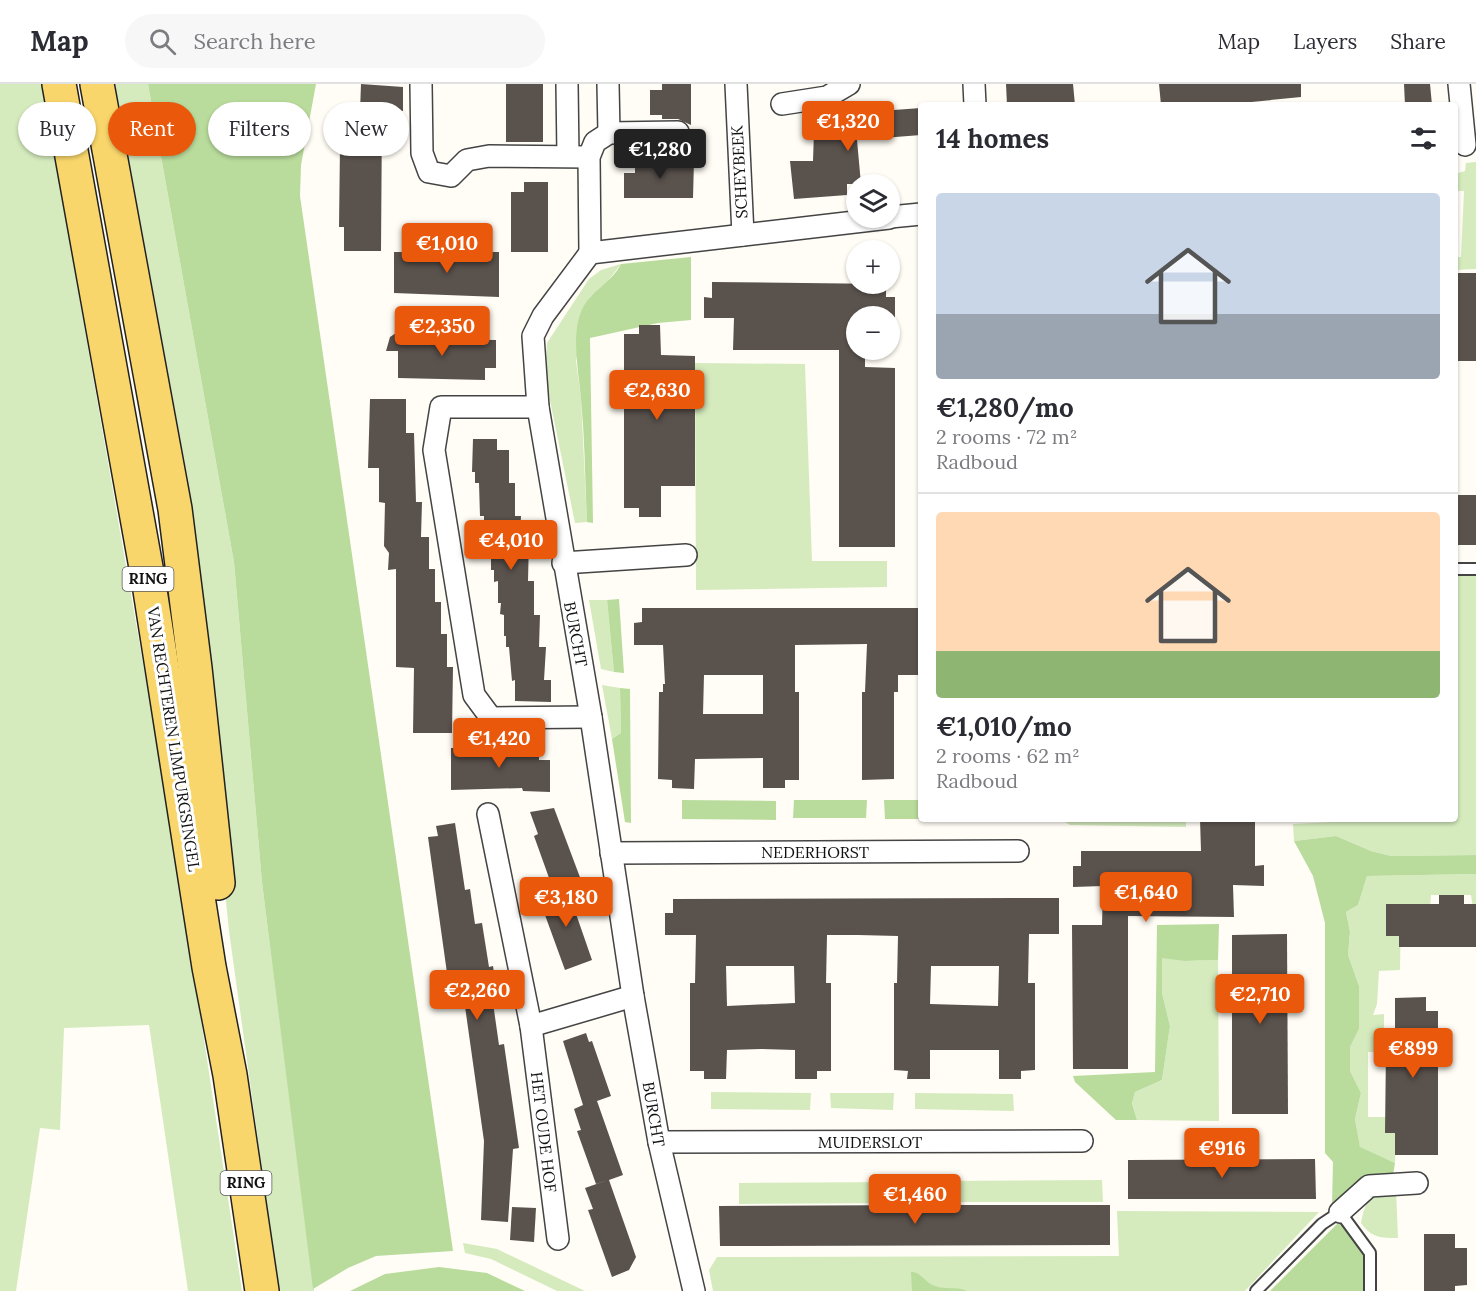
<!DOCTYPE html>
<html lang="en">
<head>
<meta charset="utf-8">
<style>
  :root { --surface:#fff; --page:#f7f7f7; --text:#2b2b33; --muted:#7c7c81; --line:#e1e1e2; --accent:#ea580c }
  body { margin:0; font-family:Lora,serif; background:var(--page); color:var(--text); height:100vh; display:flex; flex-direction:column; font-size:22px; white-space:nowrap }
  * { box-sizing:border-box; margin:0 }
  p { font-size:20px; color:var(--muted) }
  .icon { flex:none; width:33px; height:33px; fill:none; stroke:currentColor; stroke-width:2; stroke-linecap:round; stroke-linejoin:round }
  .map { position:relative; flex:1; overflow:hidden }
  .sheet { position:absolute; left:918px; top:18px; width:540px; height:720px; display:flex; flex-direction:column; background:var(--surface); border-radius:6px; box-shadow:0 2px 4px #0004 }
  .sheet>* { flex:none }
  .top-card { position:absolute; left:18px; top:18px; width:570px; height:54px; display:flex; gap:12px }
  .buttons { position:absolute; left:846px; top:90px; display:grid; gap:12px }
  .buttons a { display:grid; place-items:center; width:54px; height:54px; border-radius:50%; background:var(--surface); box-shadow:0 2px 4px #0004; font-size:30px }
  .price { position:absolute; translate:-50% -51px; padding:0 14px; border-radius:6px; background:var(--accent); color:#fff; font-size:20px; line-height:39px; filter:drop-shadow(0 2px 3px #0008) }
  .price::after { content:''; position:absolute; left:50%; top:36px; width:18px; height:14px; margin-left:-9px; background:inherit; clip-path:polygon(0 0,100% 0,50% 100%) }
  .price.active { background:#222; color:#fff }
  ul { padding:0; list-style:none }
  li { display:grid; align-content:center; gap:12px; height:318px; padding:0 18px }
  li+li { border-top:2px solid var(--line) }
  li span { display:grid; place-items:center; height:186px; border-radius:6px; color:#555 }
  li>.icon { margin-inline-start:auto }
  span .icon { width:108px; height:108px; fill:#fffc; stroke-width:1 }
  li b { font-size:26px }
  h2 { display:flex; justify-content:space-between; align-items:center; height:72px; padding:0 18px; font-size:26px }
  .tag { padding:0 21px; border-radius:27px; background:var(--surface); box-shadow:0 2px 4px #0004; font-size:21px; line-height:54px }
  .tag.active { background:var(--accent); color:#fff }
  header { display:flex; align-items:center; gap:36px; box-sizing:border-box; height:84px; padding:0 30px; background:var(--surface); border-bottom:2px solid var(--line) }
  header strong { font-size:28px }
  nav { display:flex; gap:33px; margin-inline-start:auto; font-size:21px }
  .search { width:420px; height:54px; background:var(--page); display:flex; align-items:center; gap:15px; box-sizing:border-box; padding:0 21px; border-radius:33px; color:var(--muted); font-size:22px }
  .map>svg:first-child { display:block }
</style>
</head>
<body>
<header>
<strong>Map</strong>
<div class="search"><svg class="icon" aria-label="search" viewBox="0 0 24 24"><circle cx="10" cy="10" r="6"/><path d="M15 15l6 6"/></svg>Search here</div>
<nav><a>Map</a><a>Layers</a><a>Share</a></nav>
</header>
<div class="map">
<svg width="1476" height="1207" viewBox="0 0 1476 1207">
  <rect width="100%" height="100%" fill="#fffdf5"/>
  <g fill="#d5ebbd">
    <polygon points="0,0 42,0 174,757 242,1207 188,1207 149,941 64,944 60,1046 40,1044 16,1207 0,1207"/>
    <polygon points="115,0 148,0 234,478 262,798 314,1207 279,1207 229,847 213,692 209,577 187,391"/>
    <polygon points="1476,78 1476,185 1455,186 1455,173 1461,173 1464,107 1455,107 1455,90 1465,87 1466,79"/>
    <polygon points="621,180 607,198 590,213 576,277 581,314 587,438 575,439 545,292 547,259 589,195 601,186"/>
    <polygon points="695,279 805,280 812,477 887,477 887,503 696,506"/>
    <polygon points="1455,488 1476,488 1476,771 1391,772 1371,767 1336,752 1294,757 1293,740 1332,738 1333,735 1455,735"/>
    <polygon points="589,516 607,516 614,588 601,585"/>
    <polygon points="602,601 620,604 621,649 612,655"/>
    <polygon points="1061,735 1186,735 1186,743 1070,741"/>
    <polygon points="1476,790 1476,824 1473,824 1471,811 1431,811 1430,823 1401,822 1400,886 1379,887 1377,920 1373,931 1384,930 1384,968 1368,968 1368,1033 1397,1033 1395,1079 1360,1064 1355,1035 1361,1009 1350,987 1350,963 1359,945 1359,902 1348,871 1350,848 1346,828 1358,821 1367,792"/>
    <polygon points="1162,873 1184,877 1218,876 1219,1037 1137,1036 1132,1018 1135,1008 1162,996 1170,942 1162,909"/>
    <polygon points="711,1008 811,1009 810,1026 711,1025"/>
    <polygon points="830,1009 894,1009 893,1026 831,1024"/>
    <polygon points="915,1009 1013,1010 1014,1027 915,1025"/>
    <polygon points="1102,1096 1103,1118 943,1118 943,1097"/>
    <polygon points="903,1098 903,1119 739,1120 739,1099"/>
    <path d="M1396 1106 1398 1154C1380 1154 1372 1154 1361 1139 1365 1115 1372 1108 1396 1106Z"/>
    <polygon points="1117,1127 1319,1128 1245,1207 713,1207 709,1186 717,1173 1119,1172"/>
    <polygon points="463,1159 497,1165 585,1207 557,1207 491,1175 465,1169"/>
  </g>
  <g fill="#b9dc9c">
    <polygon points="148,0 316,0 301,81 300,112 453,1167 376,1172 348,1184 313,1205 262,798 234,478"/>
    <path d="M691 173V236L658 239 590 254 593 439 587 438C585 397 585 356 581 315 579 290 571 252 581 228 589 207 611 200 621 180Z"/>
    <polygon points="619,515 624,589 614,588 607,516"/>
    <polygon points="620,604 630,605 631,739 625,738 612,655 621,649"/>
    <polygon points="682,716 776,717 776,736 682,735"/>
    <polygon points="794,716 867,716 866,734 793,734"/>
    <polygon points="884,716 921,716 921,735 974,735 885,735"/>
    <polygon points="1336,752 1371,767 1391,772 1476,771 1476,790 1367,792 1358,821 1346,828 1350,848 1348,871 1359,902 1359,945 1350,963 1350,987 1361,1009 1355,1035 1360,1063 1395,1079 1392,1097 1362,1100 1332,1121 1333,1078 1325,1069 1325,839 1313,792 1294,757"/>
    <polygon points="1219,840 1218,876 1184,877 1162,874 1162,909 1170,942 1162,996 1135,1008 1132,1019 1137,1036 1116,1036 1075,998 1073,992 1155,988 1157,841"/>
    <polygon points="1339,1138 1366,1170 1365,1207 1270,1207"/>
    <polygon points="439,1183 487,1189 525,1207 350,1207 385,1190"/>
    <path d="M911 1188C922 1188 925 1199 935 1202 946 1206 957 1202 967 1207H912Z"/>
  </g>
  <g fill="#5a524d" fill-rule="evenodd">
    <polygon points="361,0 403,3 403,27 382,27 381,167 344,167 344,143 339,143 340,62 344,62 344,27 360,27"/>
    <rect x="506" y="0" width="37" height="58"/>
    <polygon points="662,0 691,0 691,41 678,35 662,35 662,31 650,31 650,6 662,6"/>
    <polygon points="1006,0 1073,0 1075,21 1007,21"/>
    <polygon points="1159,0 1301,0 1301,13 1221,21 1161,21"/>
    <polygon points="1404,0 1430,0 1432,21 1405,21"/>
    <polygon points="921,24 921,51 857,56 861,100 847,100 847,111 794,115 790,77 813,77 814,47 854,44 853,29"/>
    <polygon points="635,76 694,76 693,114 624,114 624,89 635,89"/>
    <polygon points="524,98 548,98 548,168 511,168 511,108 524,108"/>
    <polygon points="394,168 499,168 499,213 394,209"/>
    <rect x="1455" y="189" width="21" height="88"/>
    <polygon points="712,198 886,200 886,213 895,213 895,234 856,232 856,266 865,266 865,283 895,284 895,463 839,463 839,266 733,266 734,234 704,234 704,213 712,214"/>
    <polygon points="639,241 660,241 661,271 695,272 695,402 661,402 661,433 639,433 639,424 624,424 624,250 639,250"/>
    <polygon points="399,247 420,248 420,255 496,256 496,284 485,284 485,296 398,294 398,267 386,267 390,253"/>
    <polygon points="370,315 406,315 406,349 414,349 416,418 422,418 421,453 429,453 429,485 435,485 435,518 441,518 441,550 447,550 447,583 453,583 452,649 413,649 414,584 396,583 396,485 388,486 389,469 384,462 385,419 379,418 379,384 368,384"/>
    <polygon points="473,355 497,355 497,366 509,366 509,399 515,399 515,432 521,432 520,454 529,455 528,497 534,497 534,531 540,531 539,563 546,563 544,596 551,596 551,618 515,617 515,596 512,597 509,563 506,563 506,552 504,552 504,531 500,530 501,519 498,519 498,497 494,498 494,486 491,486 491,465 488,465 488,454 484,454 484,432 480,432 479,399 475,399 475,388 472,388"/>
    <rect x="1455" y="411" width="21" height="50"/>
    <path d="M642 524H921V591H898V608H894V695L862 696V608H865L867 560 795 561V608H799V696H785V704H763V674L695 675 694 705 672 704V696L658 695 659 608H663V600H665L663 561H634V539L642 538ZM704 591H763V630H703Z"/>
    <polygon points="451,664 539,664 539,676 550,676 550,708 523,707 522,704 451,706"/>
    <polygon points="554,724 581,796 553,805 534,752 538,750 530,728"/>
    <polygon points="1200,735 1255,735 1255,782 1264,781 1264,802 1233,801 1234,833 1128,832 1128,985 1073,985 1072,841 1102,841 1103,802 1073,803 1073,782 1081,782 1081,767 1201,767"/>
    <polygon points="455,739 465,806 470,805 475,840 482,839 489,883 493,882 496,904 491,905 499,961 504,960 519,1064 513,1065 508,1138 481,1136 484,1057 460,887 447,889 428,753 438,752 436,742"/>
    <polygon points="566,801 592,876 565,886 545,831 550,830 542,809"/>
    <polygon points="1439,811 1464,811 1464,820 1476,820 1476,863 1399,863 1399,852 1386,852 1386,820 1439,820"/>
    <path d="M1059 814V850H1029L1028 899H1035V986L1021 987V995H999V966H930V995H907L908 987 894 986V899H897L898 852 858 851H827L826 899H831V987H817V995H795V966L761 965 727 966 726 995H704V987H690V899H695L696 851H665V829H673V815ZM726 882H794L795 919 727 922ZM931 882H999L998 922 930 920Z"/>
    <polygon points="1287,850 1288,1030 1232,1030 1232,851"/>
    <polygon points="1426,913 1426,927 1438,927 1438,1071 1395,1071 1395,1049 1385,1049 1386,965 1395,965 1395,914"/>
    <polygon points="586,949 589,958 592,957 611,1012 597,1017 623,1091 609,1096 636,1173 629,1186 612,1193 588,1126 593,1125 585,1104 608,1096 596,1100 577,1047 581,1046 574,1025 583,1021 563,957"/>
    <polygon points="1315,1075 1316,1115 1128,1115 1128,1076"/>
    <polygon points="931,1121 1110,1121 1110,1161 720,1162 719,1122"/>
    <polygon points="512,1123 536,1124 534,1158 510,1156"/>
    <polygon points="1424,1150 1455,1150 1455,1164 1467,1164 1467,1201 1455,1202 1455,1207 1424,1207"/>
  </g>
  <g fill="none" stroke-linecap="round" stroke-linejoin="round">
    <g stroke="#444" stroke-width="14">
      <g id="service">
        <polyline points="1455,485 1476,485"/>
        <polyline points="1256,1207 1322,1140 1340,1128 1370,1169 1370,1207"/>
      </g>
    </g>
    <g stroke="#444" stroke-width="24">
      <g id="minor">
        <polyline points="421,0 422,69 429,88 451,92 467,76 489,72 589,73"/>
        <polyline points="567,0 568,72"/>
        <polyline points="608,0 609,49"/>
        <polyline points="736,0 743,151"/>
        <polyline points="974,0 975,21"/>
        <polyline points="1459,0 1465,61"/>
        <polyline points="782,20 827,13 849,0"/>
        <polyline points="890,133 921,130"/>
        <polyline points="590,169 589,73 595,58 609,49 678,48"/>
        <polyline points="538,323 441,323 434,366 474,611 491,634 591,633"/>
        <polyline points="563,479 686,471"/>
        <polyline points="488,730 531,942 558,1155"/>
        <polyline points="611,769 1018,767"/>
        <polyline points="531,942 633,912"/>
        <polyline points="659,1058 1082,1057"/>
        <polyline points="1340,1128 1369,1102 1417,1099"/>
        <polyline points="694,1207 659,1058 633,912 591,633 538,323 533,252 543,232 590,169 889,134"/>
      </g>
    </g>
    <g stroke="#222" stroke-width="36">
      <g id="primary">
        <polyline points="59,0 149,500 209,883 230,991 262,1207"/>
        <polyline points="97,0 175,425 195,584 218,799"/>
      </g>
    </g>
    <use href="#service" stroke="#fff" stroke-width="10"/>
    <use href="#minor" stroke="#fff" stroke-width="21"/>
    <use href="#primary" stroke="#f9d66b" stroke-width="33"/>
  </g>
  <g text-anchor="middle" stroke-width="6" stroke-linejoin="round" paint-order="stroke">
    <g fill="#fff" stroke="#585858" stroke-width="1.5">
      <rect x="122.5" y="483" width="51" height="24" rx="4.5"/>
      <rect x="220.5" y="1087" width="51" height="24" rx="4.5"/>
    </g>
    <g font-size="15" font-weight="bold" fill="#111">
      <text x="148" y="500">RING</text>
      <text x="246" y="1104">RING</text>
    </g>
    <g font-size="16" fill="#111" stroke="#fff">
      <text transform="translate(739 88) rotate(-93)" y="6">SCHEYBEEK</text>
      <text transform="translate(576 550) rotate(79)" y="6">BURCHT</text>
      <text transform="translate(174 655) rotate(81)" y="6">VAN RECHTEREN LIMPURGSINGEL</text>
      <text x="815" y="774">NEDERHORST</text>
      <text transform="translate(654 1030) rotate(80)" y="6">BURCHT</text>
      <text transform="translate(544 1048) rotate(83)" y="6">HET OUDE HOF</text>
      <text x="870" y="1064">MUIDERSLOT</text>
    </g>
  </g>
</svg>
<div class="buttons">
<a><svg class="icon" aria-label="layers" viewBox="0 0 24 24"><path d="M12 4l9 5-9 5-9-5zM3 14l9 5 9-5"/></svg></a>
<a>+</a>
<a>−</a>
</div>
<b class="price" style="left:848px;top:68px">€1,320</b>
<b class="price active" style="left:660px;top:96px">€1,280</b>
<b class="price" style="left:447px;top:190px">€1,010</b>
<b class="price" style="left:442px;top:273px">€2,350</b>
<b class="price" style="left:657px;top:337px">€2,630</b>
<b class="price" style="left:511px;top:487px">€4,010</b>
<b class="price" style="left:499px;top:685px">€1,420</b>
<b class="price" style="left:1146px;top:839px">€1,640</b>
<b class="price" style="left:566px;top:844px">€3,180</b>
<b class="price" style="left:477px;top:937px">€2,260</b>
<b class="price" style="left:1260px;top:941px">€2,710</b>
<b class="price" style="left:1413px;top:995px">€899</b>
<b class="price" style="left:1222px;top:1095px">€916</b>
<b class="price" style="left:915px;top:1141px">€1,460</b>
<div class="top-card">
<a class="tag">Buy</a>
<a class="tag active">Rent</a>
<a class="tag">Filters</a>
<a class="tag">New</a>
</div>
<section class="sheet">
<h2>14 homes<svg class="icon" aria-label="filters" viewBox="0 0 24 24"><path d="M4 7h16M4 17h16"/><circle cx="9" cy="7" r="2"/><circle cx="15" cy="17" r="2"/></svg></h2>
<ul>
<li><span style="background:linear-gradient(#c9d6e8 65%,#9aa5b1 0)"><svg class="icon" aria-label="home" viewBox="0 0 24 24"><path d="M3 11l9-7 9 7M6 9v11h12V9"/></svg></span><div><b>€1,280/mo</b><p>2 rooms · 72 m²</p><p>Radboud</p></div></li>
<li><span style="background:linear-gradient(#ffd9b3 75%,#8fb573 0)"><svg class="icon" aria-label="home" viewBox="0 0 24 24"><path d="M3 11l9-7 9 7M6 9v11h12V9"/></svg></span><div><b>€1,010/mo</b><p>2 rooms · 62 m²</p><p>Radboud</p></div></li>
</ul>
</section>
</div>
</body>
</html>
